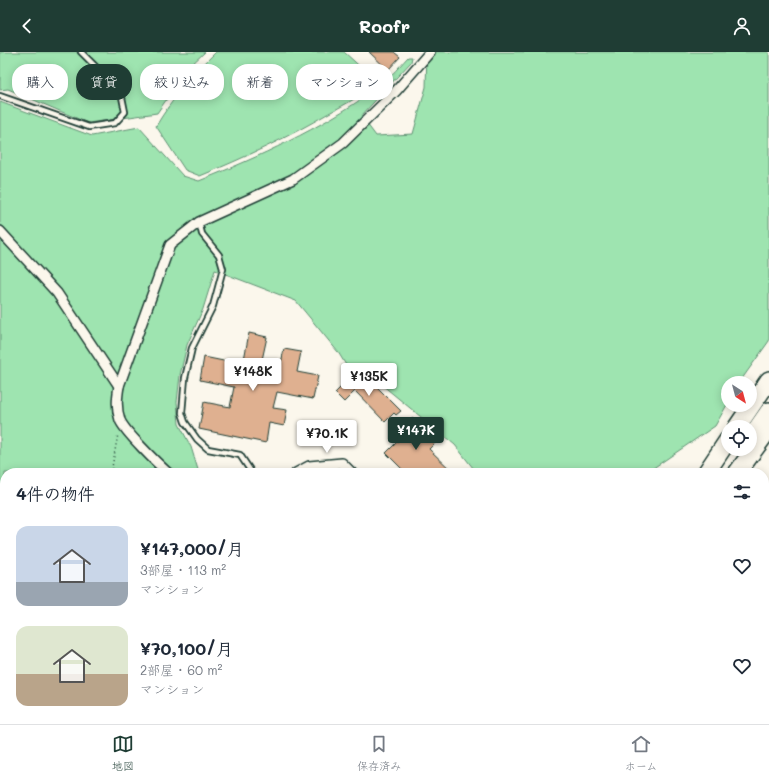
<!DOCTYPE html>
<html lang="ja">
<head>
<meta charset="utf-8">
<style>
  :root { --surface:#fff; --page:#f2f2f3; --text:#1f2937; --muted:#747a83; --line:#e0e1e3; --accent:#1f3d34 }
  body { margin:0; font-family:Mali,"Klee One",sans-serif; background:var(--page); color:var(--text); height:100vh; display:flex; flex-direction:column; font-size:15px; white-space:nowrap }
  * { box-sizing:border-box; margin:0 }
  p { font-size:13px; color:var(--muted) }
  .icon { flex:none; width:22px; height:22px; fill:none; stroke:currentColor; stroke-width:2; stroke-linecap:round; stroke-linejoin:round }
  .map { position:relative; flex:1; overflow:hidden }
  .details { position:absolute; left:0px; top:416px; width:769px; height:256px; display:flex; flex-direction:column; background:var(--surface); border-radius:16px 16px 0 0; box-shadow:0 2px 10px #0003 }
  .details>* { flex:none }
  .top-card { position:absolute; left:12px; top:12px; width:400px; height:36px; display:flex; gap:8px }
  .needle { width:26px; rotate:144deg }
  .tools { position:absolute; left:721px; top:324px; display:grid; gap:8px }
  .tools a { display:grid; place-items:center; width:36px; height:36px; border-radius:50%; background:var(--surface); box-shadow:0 2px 10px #0003; font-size:20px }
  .price { position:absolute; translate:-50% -34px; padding:0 9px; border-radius:4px; background:#fff; color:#222; font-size:13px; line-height:26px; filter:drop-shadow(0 1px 2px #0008) }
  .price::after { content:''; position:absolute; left:50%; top:24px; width:12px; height:9px; margin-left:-6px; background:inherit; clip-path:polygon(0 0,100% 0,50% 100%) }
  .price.selected { background:var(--accent); color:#fff }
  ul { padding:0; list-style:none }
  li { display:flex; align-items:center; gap:12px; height:100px; padding:0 16px }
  li span { display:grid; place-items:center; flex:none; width:112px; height:80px; border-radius:12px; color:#555 }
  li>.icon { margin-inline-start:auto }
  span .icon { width:48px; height:48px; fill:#fffc; stroke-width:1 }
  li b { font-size:17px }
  h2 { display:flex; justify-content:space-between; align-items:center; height:48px; padding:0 16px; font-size:17px }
  .tag { padding:0 14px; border-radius:16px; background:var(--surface); box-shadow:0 2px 10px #0003; font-size:14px; line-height:36px }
  .tag.selected { background:var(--accent); color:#fff }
  header { display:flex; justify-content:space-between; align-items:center; height:52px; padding:0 16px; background:var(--accent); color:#fff; font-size:18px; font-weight:700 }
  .menu { display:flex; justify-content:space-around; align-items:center; height:56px; border-top:1px solid var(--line); background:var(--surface); font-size:11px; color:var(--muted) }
  .menu a { display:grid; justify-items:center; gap:2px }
  .menu .selected { color:var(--accent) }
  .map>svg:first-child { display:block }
</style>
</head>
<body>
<header><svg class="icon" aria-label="back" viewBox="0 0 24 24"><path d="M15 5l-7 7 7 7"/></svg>Roofr<svg class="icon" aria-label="person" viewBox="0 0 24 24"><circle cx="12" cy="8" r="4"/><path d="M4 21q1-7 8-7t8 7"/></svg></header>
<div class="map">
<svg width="769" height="672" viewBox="0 0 769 672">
  <rect width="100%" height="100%" fill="#fbf7ec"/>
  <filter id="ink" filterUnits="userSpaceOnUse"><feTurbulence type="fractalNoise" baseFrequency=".025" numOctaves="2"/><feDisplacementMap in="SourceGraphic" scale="8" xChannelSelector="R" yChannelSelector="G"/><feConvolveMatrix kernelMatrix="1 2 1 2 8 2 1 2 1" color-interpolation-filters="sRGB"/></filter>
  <g filter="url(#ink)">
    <polygon fill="#f3e2d0" points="764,437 769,443 769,520 764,515"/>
    <g fill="#9ee4b0" stroke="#5e9072">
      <polygon points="0,0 205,0 190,14 157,61 88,71 8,37 0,38"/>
      <path d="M216 0H344L377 30C363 43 346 52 329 61 287 86 244 106 200 124L185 118 156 74C172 47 194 21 216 0Z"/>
      <path d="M427 0H769V289L739 331H728V351L715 374 646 421H477L455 393 376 328 354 322 349 318 338 300 296 249 215 218 203 257 187 293 180 323 177 350 179 372 191 395 199 421H5V667H28L34 669 38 667H175L173 672H0V50L92 84 139 75 183 124 199 129C259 105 320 77 373 39 386 30 397 17 408 5H412L411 10 361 64 376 84 413 82 426 35Z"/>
      <polygon points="345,667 448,667 445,672 351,672"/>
    </g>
    <g fill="#dfb090" stroke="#1f3d34">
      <polygon points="369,0 394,0 400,5 388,18"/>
      <polygon points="249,281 267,285 260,317 279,321 284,297 301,300 297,320 318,324 313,347 277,340 273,356 287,358 284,374 269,371 266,391 199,377 204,350 230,355 234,335 200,328 204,305 243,313"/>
      <polygon points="354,322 366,334 371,329 401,359 396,363 394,361 385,370 355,339 344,350 335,341"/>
      <polygon points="412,366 436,390 429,397 454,421 406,421 386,401 401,386 396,382"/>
    </g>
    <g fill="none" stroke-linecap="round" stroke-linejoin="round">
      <g stroke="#1f3d34" stroke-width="8">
        <g id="lane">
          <polyline points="0,44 89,75 115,71 125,60 121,40 81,0"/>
          <polyline points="199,170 202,182 219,203 223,217 213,254 192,296 185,326 182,361 185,370 197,387 208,397 240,403 252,421"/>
        </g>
      </g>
      <g stroke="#1f3d34" stroke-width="12">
        <g id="street">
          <polyline points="0,179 57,241 119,334"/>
          <path d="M168 421C158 412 124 379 120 368 116 356 117 346 119 334L170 193 199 170 293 127 343 91 396 39 430 0"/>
          <polyline points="296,421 309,414 342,411 352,421"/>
          <polyline points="764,534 769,529"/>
          <polyline points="218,667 220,672"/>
          <polyline points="165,672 170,667"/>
          <polyline points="611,672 615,667"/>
        </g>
      </g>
      <g stroke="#1f3d34" stroke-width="20">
        <g id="highway">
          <polyline points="737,375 769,328"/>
          <polyline points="751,385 769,359"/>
          <polyline points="706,421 728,388"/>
          <polyline points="737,421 769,377"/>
          <polyline points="536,672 539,667"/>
          <polyline points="550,672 553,667"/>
        </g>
      </g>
      <g stroke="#1f3d34" stroke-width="1.5" stroke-dasharray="1 3" stroke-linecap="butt">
        <polyline points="111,421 118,382"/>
        <polyline points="0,627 5,621"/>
      </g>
      <use href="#lane" stroke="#fbf7ec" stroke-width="4.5"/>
      <use href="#street" stroke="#fbf7ec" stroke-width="9"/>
      <use href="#highway" stroke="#fbf7ec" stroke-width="17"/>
    </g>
  </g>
</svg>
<div class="tools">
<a><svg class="needle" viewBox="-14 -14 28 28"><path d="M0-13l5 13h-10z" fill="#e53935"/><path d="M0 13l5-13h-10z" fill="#747a83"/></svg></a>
<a><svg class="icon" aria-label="locate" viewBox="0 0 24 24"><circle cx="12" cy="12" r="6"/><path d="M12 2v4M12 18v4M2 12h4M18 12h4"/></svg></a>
</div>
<b class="price" style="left:253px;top:340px">¥148K</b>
<b class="price" style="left:369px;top:345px">¥135K</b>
<b class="price selected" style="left:416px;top:399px">¥147K</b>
<b class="price" style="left:327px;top:402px">¥70.1K</b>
<div class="top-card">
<a class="tag">購入</a>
<a class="tag selected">賃貸</a>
<a class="tag">絞り込み</a>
<a class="tag">新着</a>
<a class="tag">マンション</a>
</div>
<section class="details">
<h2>4件の物件<svg class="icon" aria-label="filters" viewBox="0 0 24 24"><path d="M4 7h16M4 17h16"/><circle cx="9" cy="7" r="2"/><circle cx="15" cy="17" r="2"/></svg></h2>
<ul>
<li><span style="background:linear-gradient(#c9d6e8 70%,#9aa5b1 0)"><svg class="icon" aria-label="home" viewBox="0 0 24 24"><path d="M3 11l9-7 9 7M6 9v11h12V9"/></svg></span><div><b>¥147,000/月</b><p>3部屋 · 113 m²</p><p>マンション</p></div><svg class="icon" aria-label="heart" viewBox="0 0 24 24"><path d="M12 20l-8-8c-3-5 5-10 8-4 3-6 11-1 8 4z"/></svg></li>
<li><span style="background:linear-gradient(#dfe7d0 60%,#b9a48a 0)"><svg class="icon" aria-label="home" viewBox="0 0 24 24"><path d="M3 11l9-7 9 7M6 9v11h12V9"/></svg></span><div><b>¥70,100/月</b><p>2部屋 · 60 m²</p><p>マンション</p></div><svg class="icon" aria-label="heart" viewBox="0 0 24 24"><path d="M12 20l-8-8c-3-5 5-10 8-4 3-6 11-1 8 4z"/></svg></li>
</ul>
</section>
</div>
<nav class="menu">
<a class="selected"><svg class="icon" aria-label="map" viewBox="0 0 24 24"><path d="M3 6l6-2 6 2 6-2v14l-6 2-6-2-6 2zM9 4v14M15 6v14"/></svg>地図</a>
<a><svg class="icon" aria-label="saved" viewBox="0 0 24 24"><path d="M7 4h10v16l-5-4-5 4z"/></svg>保存済み</a>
<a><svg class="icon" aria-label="home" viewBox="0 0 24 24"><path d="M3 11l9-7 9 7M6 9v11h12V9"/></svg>ホーム</a>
</nav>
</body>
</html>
